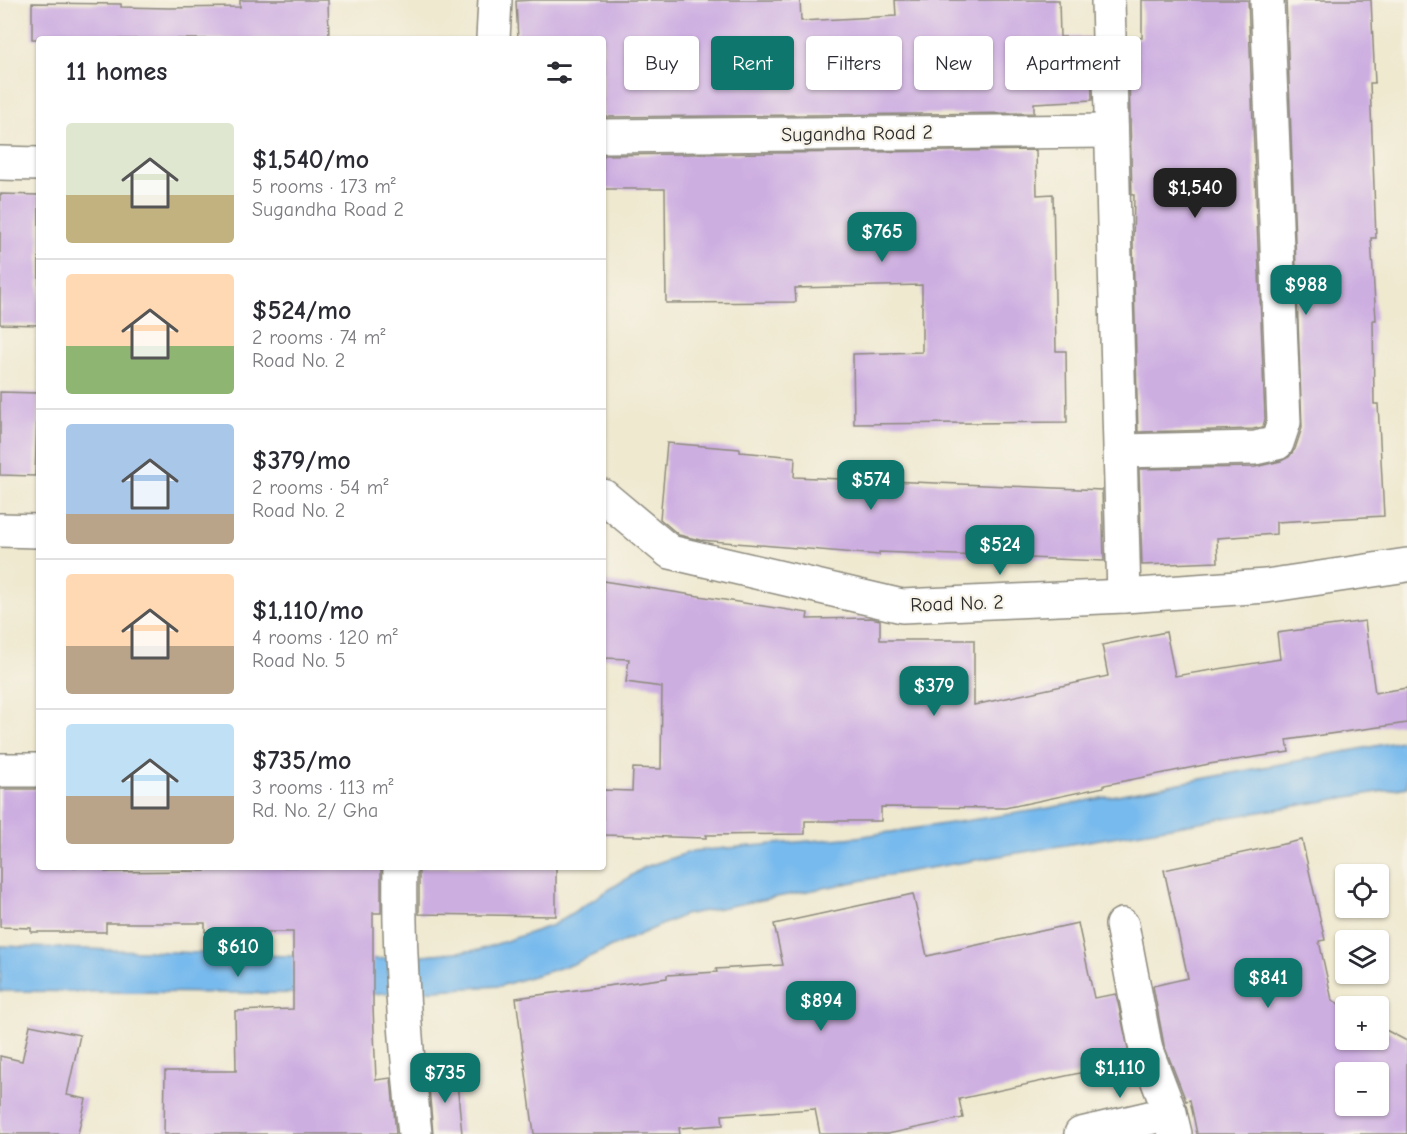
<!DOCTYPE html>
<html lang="en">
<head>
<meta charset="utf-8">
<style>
  :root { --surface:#fff; --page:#f7f7f7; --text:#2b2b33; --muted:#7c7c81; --line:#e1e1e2; --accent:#0f766e }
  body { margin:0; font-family:"Comic Neue",sans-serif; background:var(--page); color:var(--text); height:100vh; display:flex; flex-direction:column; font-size:22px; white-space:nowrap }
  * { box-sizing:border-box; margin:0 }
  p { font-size:20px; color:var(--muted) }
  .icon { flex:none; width:33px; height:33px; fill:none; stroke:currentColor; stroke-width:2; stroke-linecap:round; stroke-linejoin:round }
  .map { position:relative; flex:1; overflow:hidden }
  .side { position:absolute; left:36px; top:36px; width:570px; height:834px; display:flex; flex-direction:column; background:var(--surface); border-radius:6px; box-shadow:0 2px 4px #0004 }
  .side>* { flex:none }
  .guide { position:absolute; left:624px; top:36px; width:570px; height:54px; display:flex; gap:12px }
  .controls { position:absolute; left:1335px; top:864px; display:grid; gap:12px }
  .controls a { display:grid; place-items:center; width:54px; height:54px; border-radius:6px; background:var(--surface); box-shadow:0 2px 4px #0004; font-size:30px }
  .price { position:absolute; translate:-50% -51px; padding:0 14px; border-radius:12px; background:var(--accent); color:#fff; font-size:20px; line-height:39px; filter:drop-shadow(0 2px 3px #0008) }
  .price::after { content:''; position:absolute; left:50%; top:36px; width:18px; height:14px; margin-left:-9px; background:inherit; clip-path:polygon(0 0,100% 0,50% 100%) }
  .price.selected { background:#222; color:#fff }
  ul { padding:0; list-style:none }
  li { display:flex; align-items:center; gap:18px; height:150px; padding:0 30px }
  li+li { border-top:2px solid var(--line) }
  li span { display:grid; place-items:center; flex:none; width:168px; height:120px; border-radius:6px; color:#555 }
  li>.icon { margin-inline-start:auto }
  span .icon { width:72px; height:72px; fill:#fffc; stroke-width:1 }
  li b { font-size:26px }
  h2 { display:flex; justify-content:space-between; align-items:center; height:72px; padding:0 30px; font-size:26px }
  .pill { padding:0 21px; border-radius:6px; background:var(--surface); box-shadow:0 2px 4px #0004; font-size:21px; line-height:54px }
  .pill.selected { background:var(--accent); color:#fff }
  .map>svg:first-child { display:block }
</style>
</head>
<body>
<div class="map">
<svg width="1407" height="1134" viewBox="0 0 1407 1134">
  <rect width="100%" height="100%" fill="#f7f3e8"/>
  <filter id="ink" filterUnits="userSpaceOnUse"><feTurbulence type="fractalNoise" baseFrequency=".0167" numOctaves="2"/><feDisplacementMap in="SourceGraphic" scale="12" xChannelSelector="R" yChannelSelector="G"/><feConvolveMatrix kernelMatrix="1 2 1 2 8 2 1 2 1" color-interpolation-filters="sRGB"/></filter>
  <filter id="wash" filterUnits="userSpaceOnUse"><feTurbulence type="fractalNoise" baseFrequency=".008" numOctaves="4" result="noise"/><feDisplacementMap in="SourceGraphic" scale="24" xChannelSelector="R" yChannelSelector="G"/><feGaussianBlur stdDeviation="1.35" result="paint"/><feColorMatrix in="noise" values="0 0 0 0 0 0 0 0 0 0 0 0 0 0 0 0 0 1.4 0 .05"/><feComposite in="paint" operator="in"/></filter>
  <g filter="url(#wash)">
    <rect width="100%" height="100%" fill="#efe9d0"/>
    <polygon fill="#77baed" stroke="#51728c" stroke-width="1.5" points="1407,740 1407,787 906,872 684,915 573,964 500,986 369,994 0,991 0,946 378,959 479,950 553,925 645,867 693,851 857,837 1038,810"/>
    <g id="blocks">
      <g fill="#cdaee1" fill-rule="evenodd">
        <polygon points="240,0 328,0 329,39 32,39 32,3 121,4 121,7 169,8 240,7"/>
        <polygon points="533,0 800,0 801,21 896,16 895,0 1059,0 1060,37 1090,37 1092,100 1034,103 1034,113 603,117 603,39 518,39 516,1"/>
        <polygon points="1142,0 1248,0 1265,419 1263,427 1253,429 1138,432 1133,242 1134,195 1132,195 1128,38 1142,38"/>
        <polygon points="1286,0 1371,0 1375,83 1370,83 1376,238 1371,238 1376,320 1373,320 1374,404 1378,404 1384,516 1276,522 1276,534 1217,538 1218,562 1142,565 1139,469 1255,467 1281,461 1289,457 1295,449 1302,428"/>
        <polygon points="1036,150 1037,195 1053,194 1056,351 1066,351 1067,422 854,424 853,354 922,352 922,285 795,288 796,302 666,303 665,189 603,189 603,155"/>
        <polygon points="0,194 39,195 39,325 0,324"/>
        <polygon points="0,392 38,393 35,476 0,475"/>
        <polygon points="667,443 740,449 740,452 795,457 794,477 1102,490 1104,561 879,552 879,555 700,540 679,535 660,519"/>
        <polygon points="603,581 808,613 807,619 871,618 880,620 880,640 974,640 974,705 1108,676 1102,645 1166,632 1175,676 1280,659 1277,633 1365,621 1375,693 1407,688 1407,723 1287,740 1289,752 1209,764 1104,785 1104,787 1005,808 881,807 881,821 805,821 805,834 706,835 706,838 603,835 603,790 632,791 633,768 661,769 662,687 626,682 629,659 603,658"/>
        <polygon points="0,789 39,789 39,867 105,867 105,872 205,871 205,867 381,867 381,913 373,913 373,1007 376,1080 391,1078 396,1134 164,1134 165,1071 236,1071 235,1011 293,1009 293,932 205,932 205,923 106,923 106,932 31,932 31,928 0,927"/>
        <path d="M1302 840 1325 940 1319 941 1332 1000 1346 1008V1040H1378V1026L1407 1041V1134H1197L1190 1100 1186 1101 1164 1045 1153 986 1188 978 1164 870ZM1346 1072H1378V1106H1346Z"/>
        <polygon points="419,867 556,867 556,916 419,914"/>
        <polygon points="913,894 927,956 1078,923 1094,998 1116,994 1131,1062 959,1099 963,1118 888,1134 820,1134 815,1109 722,1115 723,1125 679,1128 680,1134 534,1134 516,998 667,978 667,975 717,972 716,969 783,965 774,924"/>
        <polygon points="30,1025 80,1035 67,1095 86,1099 78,1134 0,1134 0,1056 22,1061"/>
        <polygon points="456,1072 462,1134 433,1134 428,1075"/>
      </g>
    </g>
  </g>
  <g filter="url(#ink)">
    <use href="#blocks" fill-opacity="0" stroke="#8d8a7e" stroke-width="1.5"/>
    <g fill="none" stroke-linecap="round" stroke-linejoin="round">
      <g stroke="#8d8a7e" stroke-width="36">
        <g id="street">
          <polyline points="1108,0 1124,596"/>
          <polyline points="493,39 495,0"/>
          <polyline points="603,136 1111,131"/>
          <polyline points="0,163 39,164"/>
          <polyline points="1120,451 1255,448 1277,443 1284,422 1267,0"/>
          <polyline points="603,496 670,552 902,606 1124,596 1266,586 1407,565"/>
          <polyline points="0,530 39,531"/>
          <polyline points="0,770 39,770"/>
          <path d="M400 867C398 956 406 1046 415 1134"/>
          <polyline points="1122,925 1146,1050 1170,1113 1175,1134"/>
          <polyline points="1081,1134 1170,1113"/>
        </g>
      </g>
      <use href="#street" stroke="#fff" stroke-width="33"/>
    </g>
  </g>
  <g text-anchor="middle" stroke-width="4.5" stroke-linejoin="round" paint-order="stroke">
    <g font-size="20" fill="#2b2b2b" stroke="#f7f3e8">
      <text transform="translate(857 133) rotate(-1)" y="7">Sugandha Road 2</text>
      <text transform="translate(957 603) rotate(-2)" y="7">Road No. 2</text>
    </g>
  </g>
</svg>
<div class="controls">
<a><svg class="icon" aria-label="locate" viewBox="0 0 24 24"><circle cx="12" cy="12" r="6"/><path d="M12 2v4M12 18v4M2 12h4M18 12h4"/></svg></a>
<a><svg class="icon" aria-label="layers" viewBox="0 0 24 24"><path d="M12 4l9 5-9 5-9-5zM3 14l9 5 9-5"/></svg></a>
<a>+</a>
<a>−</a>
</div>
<b class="price selected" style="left:1195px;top:219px">$1,540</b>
<b class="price" style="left:882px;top:263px">$765</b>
<b class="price" style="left:1306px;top:316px">$988</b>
<b class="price" style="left:871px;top:511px">$574</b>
<b class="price" style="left:1000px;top:576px">$524</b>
<b class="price" style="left:934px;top:717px">$379</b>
<b class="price" style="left:238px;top:978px">$610</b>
<b class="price" style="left:1268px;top:1009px">$841</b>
<b class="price" style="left:821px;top:1032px">$894</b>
<b class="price" style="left:1120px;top:1099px">$1,110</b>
<b class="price" style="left:445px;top:1104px">$735</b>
<div class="guide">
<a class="pill">Buy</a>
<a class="pill selected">Rent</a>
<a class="pill">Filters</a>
<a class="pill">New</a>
<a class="pill">Apartment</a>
</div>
<section class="side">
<h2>11 homes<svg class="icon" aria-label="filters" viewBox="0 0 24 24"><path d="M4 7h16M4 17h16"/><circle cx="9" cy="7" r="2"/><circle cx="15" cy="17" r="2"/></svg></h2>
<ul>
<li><span style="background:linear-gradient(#dfe7d0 60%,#c2b280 0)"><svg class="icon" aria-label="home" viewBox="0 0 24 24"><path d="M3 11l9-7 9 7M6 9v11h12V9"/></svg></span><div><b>$1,540/mo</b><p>5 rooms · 173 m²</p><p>Sugandha Road 2</p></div></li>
<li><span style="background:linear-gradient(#ffd9b3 60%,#8fb573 0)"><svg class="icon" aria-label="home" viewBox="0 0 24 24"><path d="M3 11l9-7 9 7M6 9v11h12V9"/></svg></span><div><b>$524/mo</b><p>2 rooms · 74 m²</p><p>Road No. 2</p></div></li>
<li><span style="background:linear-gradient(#a9c7e8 75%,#b9a48a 0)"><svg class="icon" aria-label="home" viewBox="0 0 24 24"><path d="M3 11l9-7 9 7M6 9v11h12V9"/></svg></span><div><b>$379/mo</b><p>2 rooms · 54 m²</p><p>Road No. 2</p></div></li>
<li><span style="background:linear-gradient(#ffd9b3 60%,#b9a48a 0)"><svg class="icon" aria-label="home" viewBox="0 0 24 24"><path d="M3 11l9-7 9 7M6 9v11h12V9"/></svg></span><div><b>$1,110/mo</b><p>4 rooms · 120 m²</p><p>Road No. 5</p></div></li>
<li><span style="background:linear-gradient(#bfe0f5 60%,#b9a48a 0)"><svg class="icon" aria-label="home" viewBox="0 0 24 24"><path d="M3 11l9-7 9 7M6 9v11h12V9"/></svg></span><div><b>$735/mo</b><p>3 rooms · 113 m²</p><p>Rd. No. 2/ Gha</p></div></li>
</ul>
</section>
</div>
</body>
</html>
